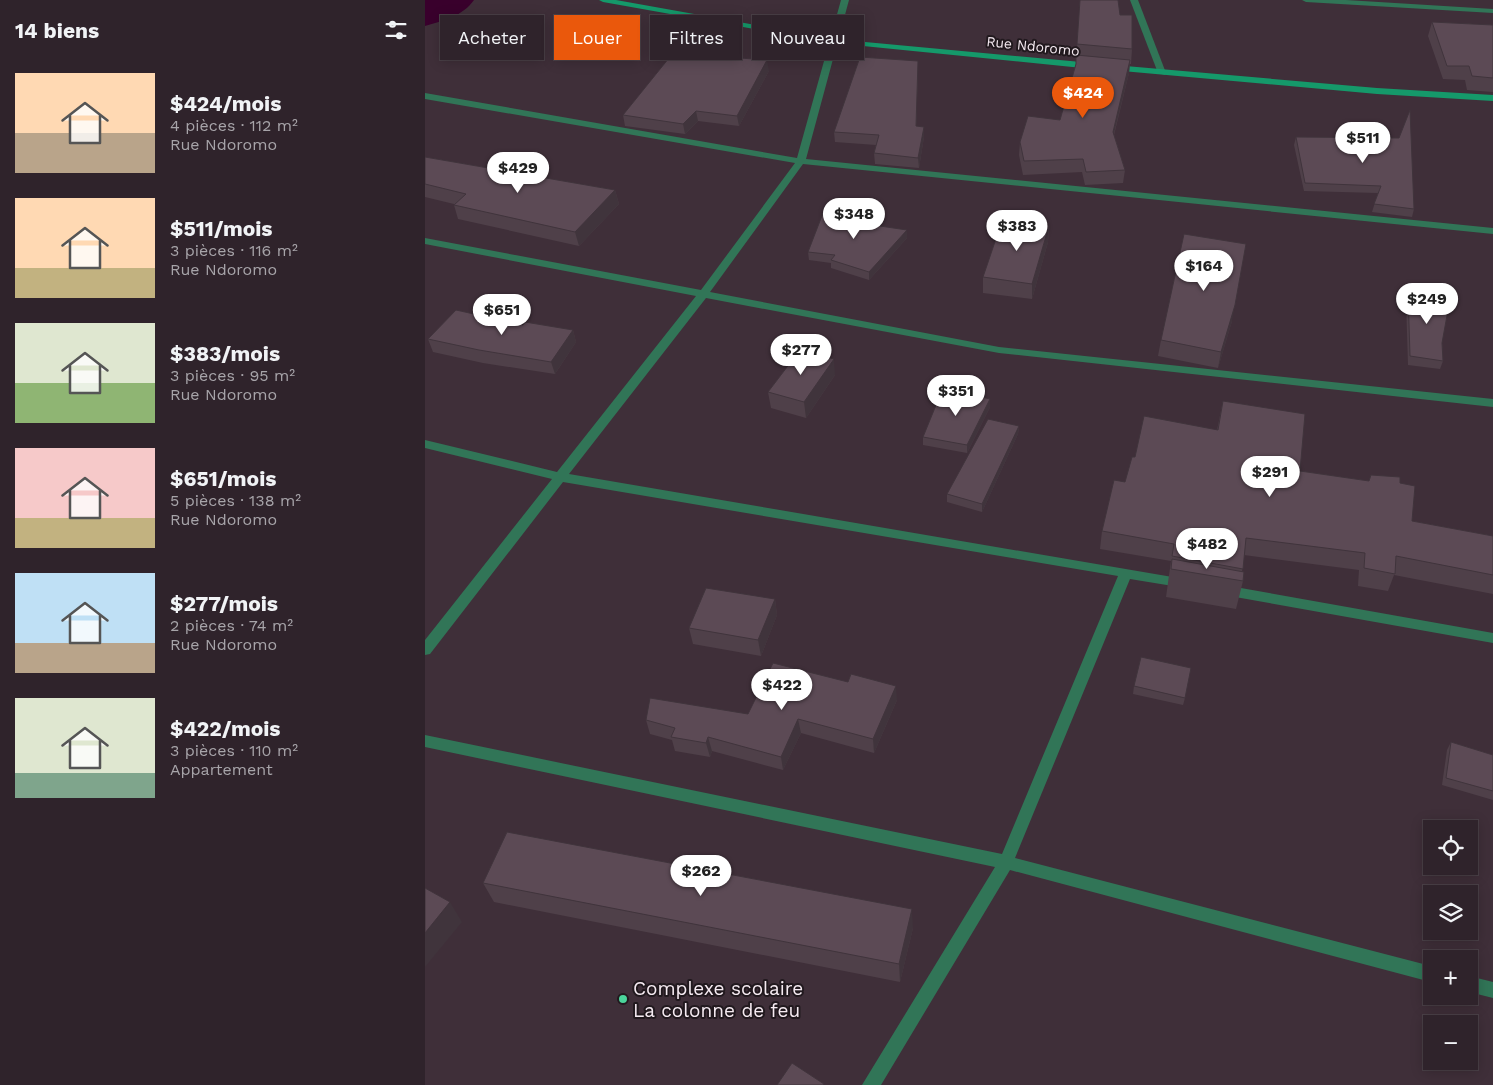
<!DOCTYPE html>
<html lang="fr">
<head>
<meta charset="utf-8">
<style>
  :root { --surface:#2f232b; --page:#372b33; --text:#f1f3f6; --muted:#a7a4a9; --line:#4a4047; --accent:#ea580c }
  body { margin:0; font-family:"Work Sans",sans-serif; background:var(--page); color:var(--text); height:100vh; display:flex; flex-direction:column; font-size:19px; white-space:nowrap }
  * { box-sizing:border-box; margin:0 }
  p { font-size:16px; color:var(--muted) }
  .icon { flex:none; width:28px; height:28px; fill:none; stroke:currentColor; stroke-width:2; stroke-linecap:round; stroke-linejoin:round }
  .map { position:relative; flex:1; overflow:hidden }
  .drawer { display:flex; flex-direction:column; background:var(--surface); width:425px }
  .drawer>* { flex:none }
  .hud { position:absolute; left:15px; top:15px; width:475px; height:45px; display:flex; gap:10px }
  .fabs { position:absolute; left:998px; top:820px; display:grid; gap:10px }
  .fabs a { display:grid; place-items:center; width:55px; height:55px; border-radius:0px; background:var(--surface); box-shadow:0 2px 12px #0003,0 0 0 1px var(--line); font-size:25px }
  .price { position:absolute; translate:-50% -42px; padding:0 11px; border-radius:18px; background:#fff; color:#222; font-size:16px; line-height:32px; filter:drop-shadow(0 1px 2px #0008) }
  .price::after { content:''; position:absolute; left:50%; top:30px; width:15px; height:11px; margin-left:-8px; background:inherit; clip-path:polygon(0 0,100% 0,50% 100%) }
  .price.current { background:var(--accent); color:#fff }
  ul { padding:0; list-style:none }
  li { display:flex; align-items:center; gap:15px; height:125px; padding:0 15px }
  li span { display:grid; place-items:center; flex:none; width:140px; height:100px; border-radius:0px; color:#555 }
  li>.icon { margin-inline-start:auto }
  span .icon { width:60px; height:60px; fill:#fffc; stroke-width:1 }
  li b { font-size:21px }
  h2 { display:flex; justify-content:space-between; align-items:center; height:60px; padding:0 15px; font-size:21px }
  .tag { padding:0 18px; border-radius:0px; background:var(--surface); box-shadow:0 2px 12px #0003,0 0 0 1px var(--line); font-size:18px; line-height:45px }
  .tag.current { background:var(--accent); color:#fff }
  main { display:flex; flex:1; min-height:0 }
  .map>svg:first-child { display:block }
</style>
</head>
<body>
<main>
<section class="drawer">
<h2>14 biens<svg class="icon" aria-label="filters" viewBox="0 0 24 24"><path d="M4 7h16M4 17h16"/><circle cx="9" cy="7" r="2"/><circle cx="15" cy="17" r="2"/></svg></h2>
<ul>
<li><span style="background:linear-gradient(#ffd9b3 60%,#b9a48a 0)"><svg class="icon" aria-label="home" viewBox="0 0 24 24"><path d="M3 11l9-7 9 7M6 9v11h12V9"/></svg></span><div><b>$424/mois</b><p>4 pièces · 112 m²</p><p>Rue Ndoromo</p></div></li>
<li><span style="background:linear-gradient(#ffd9b3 70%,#c2b280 0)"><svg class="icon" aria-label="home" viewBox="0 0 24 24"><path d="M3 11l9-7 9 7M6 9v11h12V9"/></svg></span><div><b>$511/mois</b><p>3 pièces · 116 m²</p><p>Rue Ndoromo</p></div></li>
<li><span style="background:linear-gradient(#dfe7d0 60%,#8fb573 0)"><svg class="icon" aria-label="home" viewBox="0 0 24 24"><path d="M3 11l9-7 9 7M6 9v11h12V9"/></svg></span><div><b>$383/mois</b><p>3 pièces · 95 m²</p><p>Rue Ndoromo</p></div></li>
<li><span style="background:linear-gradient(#f6c9c9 70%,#c2b280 0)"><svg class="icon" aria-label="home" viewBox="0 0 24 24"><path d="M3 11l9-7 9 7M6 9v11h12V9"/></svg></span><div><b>$651/mois</b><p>5 pièces · 138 m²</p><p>Rue Ndoromo</p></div></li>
<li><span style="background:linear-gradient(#bfe0f5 70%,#b9a48a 0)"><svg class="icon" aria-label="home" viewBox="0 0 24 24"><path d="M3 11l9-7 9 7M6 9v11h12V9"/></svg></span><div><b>$277/mois</b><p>2 pièces · 74 m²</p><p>Rue Ndoromo</p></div></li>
<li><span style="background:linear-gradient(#dfe7d0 75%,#7fa58c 0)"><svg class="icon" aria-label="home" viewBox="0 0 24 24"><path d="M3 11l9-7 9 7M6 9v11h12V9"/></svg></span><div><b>$422/mois</b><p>3 pièces · 110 m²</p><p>Appartement</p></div></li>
</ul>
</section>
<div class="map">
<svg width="1068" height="1085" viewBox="0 0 1068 1085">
  <rect width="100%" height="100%" fill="#3f2f39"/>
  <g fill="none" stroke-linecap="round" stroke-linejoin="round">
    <path fill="#39002c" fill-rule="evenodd" d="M0 0H49C38 16 18 21 0 26Z"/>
    <g fill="#317557" fill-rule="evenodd">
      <polygon points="416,0 424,0 381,159 1068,228 1068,234 378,164 285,292 574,347 1068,399 1068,407 574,353 281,298 144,474 765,580 766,583 765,586 760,588 705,579 590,858 1006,966 1006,982 585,870 456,1085 437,1085 570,867 0,747 0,735 577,854 693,576 138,482 5,654 0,655 0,640 127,479 0,448 0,440 132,472 271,296 0,244 0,238 276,290 370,163 0,99 0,93 372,158"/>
      <polygon points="705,0 713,0 741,73 740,75 733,73"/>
      <polygon points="877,0 921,0 1068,9 1068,13 881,2"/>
      <polygon points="799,585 1068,633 1068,643 799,595 794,594 793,590 794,586"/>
      <polygon points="1044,976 1068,982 1068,998 1044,992"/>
    </g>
    <g fill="#15996a" fill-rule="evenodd">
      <polygon points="174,0 191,0 408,39 667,63 671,66 667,69 408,43 178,2"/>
      <polygon points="689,65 952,88 1068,95 1068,101 952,94 686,70 686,66"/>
    </g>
  </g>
  <g fill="#4f4049">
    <polygon points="655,0 695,15 707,49 706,64 705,64 704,73 689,135 700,170 698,183 660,185 657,172 598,175 594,155 595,142 635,120 651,64"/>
    <polygon points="1007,22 1068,25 1068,92 1042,90 1040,80 1018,79 1003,36"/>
    <polygon points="344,71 314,126 273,121 260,134 200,126 198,115"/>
    <polygon points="493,71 491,126 499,137 494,168 450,164 449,153 451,145 410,142 409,132"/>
    <polygon points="871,137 974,138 989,209 987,217 947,212 953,193 879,191 869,145"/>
    <polygon points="0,157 190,190 194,204 154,246 33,219 29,205 29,204 0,197"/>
    <polygon points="458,226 482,238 444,280 406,268 406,263 384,260 383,252"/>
    <polygon points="624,226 623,242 607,299 558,293 558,277"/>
    <polygon points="983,292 1017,343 1018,361 1015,369 983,365 981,300"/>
    <polygon points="807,321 793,368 733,356 736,340"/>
    <polygon points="98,325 148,330 151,342 130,374 58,363 8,352 3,339"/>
    <polygon points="410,375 381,418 346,408 343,392"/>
    <polygon points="565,399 565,407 542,453 498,445 498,437"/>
    <polygon points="798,401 875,471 944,481 946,475 975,483 987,521 1068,536 1068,594 969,575 963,591 933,586 934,570 819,555 817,572 818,581 811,609 741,597 746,561 675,549 677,531 700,482 710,457 792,430"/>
    <polygon points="594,426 593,434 557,512 522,502 522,494"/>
    <polygon points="350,599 352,615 336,656 268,644 264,628"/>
    <polygon points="709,686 760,698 758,705 708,694"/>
    <polygon points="472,700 449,753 376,733 358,770 287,751 285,757 250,751 247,740 225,734 221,720 323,714"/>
    <polygon points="1026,742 1068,755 1068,800 1017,785 1022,750"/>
    <polygon points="58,883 488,928 475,982 69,902"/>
  </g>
  <g fill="#40343c">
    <polygon points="342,60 344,71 314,126 312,116"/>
    <polygon points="705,60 704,73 686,145 688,132"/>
    <polygon points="493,61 493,71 491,137 491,126"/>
    <polygon points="271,111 273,121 260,134 258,124"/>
    <polygon points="499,127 499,137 494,168 493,158"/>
    <polygon points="190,190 194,204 154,246 150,232"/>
    <polygon points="624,226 623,242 607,299 607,284"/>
    <polygon points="482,230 482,238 444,280 444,272"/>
    <polygon points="810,305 807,321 793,368 796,352"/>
    <polygon points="148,330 151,342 130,374 126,362"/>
    <polygon points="409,359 410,375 381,418 379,402"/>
    <polygon points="565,399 565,407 542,453 542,445"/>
    <polygon points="594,426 593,434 557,512 557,504"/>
    <polygon points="350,599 352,615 336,656 333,640"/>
    <polygon points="471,686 472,700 449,753 448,739"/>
    <polygon points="373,719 376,733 358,770 356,757"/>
    <polygon points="283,737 287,751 285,757 281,743"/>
    <polygon points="25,902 37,922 0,967 0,933"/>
    <polygon points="487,909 488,928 475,982 474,964"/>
  </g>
  <g fill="#5c4a55" stroke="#40343c">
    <polygon points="655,0 693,0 695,15 707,15 707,49 652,44"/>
    <polygon points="1007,22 1068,25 1068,78 1047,76 1044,66 1022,66"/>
    <polygon points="252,55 286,59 288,56 342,60 312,116 271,111 258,124 198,115 244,58 249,59"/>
    <polygon points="651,55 705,60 688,132 700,170 661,172 658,159 599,161 595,142 603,116 635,120 651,64"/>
    <polygon points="435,57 493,61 491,126 499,127 493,158 449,153 454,135 409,132"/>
    <polygon points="985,110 989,209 949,204 956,186 880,183 871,137 974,138"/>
    <polygon points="0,157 190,190 150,232 29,205 41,194 0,184"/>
    <polygon points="398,213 458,222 455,226 482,230 444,272 406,260 410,255 383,252"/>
    <polygon points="577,221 624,226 607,284 558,277"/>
    <polygon points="759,234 821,244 810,305 796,352 736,340"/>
    <polygon points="983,292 1025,299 1017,343 1018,361 985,356"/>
    <polygon points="31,310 98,325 100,322 148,330 126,362 54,350 3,339"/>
    <polygon points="375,350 409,359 379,402 343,392"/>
    <polygon points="518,388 565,399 542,445 498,437"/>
    <polygon points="798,401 880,414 875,471 944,481 946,475 975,477 975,483 990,486 987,521 1068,536 1068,575 971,556 970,574 939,568 940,553 821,538 818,569 747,556 749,544 677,531 689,480 700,482 707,457 710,457 719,416 793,430"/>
    <polygon points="563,419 594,426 557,504 522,494"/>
    <polygon points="747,559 819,572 818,581 746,569"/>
    <polygon points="281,588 350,599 333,640 264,628"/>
    <polygon points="716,657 766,668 760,698 709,686"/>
    <polygon points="348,663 423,682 426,674 471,686 448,739 373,719 356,757 283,737 281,743 246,737 250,728 221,720 225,698 323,714"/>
    <polygon points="1026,742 1068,755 1068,791 1021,778"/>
    <polygon points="82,832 487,909 474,964 58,883"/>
    <polygon points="0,888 25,902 0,933"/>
    <polygon points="367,1063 399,1084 398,1085 352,1085"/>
  </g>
  <circle fill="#4bd49b" stroke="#21191e" stroke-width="2" cx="198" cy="999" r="5"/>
  <g text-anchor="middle" stroke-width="4" stroke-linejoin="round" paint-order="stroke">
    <g font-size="14" fill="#f6ebf2" stroke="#21191e">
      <text transform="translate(608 46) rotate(6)" y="5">Rue Ndoromo</text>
    </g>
    <g font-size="19" fill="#f6ebf2" stroke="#21191e" text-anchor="start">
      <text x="208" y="995">Complexe scolaire<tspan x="208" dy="22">La colonne de feu</tspan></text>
    </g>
  </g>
</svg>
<div class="fabs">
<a><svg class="icon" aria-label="locate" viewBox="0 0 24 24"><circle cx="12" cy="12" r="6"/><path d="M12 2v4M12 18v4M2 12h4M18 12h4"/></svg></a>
<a><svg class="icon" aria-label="layers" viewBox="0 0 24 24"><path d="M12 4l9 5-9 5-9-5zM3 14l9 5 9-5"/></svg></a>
<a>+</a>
<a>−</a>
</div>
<b class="price current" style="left:658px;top:119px">$424</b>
<b class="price" style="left:938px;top:164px">$511</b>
<b class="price" style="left:93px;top:194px">$429</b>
<b class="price" style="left:429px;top:240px">$348</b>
<b class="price" style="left:592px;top:252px">$383</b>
<b class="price" style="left:779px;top:292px">$164</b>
<b class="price" style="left:1002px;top:325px">$249</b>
<b class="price" style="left:77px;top:336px">$651</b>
<b class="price" style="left:376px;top:376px">$277</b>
<b class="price" style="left:531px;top:417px">$351</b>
<b class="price" style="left:845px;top:498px">$291</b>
<b class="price" style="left:782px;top:570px">$482</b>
<b class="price" style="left:357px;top:711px">$422</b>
<b class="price" style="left:276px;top:897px">$262</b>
<div class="hud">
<a class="tag">Acheter</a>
<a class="tag current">Louer</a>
<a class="tag">Filtres</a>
<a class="tag">Nouveau</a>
</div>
</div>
</main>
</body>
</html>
